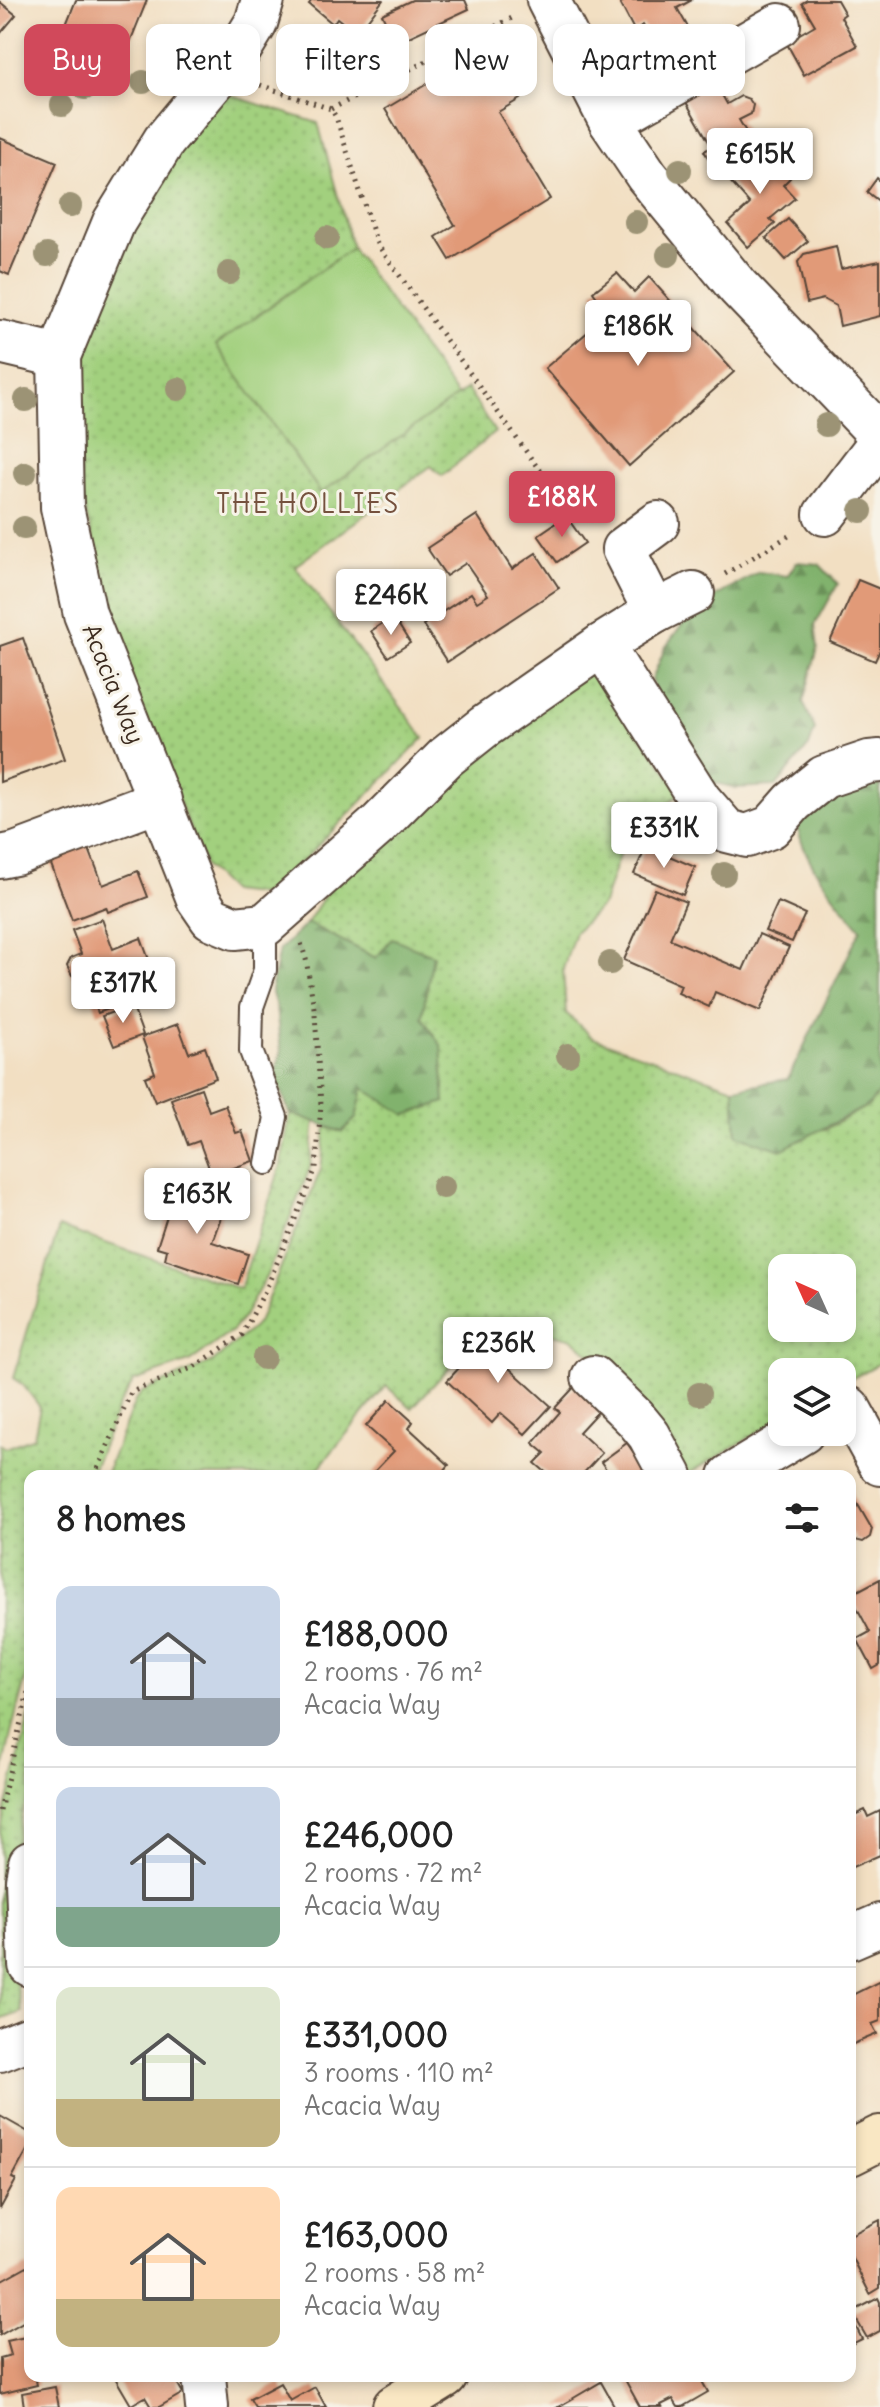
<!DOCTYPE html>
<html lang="en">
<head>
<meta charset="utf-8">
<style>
  :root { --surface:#fff; --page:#f6f6f6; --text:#222; --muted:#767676; --line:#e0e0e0; --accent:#d1495b }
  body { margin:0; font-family:Delius,sans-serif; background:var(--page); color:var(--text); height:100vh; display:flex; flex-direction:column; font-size:30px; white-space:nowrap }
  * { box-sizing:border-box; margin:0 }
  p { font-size:26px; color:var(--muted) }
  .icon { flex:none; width:44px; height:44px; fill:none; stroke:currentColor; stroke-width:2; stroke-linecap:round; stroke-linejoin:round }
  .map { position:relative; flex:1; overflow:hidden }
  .side { position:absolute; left:24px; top:1470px; width:832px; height:912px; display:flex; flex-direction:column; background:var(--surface); border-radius:16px; box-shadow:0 4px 12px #0003 }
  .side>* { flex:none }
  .hud { position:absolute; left:24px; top:24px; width:832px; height:72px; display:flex; gap:16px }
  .needle { width:52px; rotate:315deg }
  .buttons { position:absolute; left:768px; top:1254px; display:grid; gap:16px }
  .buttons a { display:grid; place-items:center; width:88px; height:88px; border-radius:16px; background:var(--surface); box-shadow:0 4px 12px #0003; font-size:40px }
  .price { position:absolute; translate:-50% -68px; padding:0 18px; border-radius:8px; background:#fff; color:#222; font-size:26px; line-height:52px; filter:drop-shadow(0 2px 4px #0008) }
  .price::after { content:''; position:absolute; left:50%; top:48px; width:24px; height:18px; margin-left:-12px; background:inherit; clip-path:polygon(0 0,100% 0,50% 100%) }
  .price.on { background:var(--accent); color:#fff }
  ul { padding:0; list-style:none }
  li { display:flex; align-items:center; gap:24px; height:200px; padding:0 32px }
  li+li { border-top:2px solid var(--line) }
  li span { display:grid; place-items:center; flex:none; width:224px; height:160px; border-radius:16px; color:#555 }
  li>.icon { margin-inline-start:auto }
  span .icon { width:96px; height:96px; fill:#fffc; stroke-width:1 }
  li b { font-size:34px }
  h2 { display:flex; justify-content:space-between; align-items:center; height:96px; padding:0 32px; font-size:34px }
  .chip { padding:0 28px; border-radius:16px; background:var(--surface); box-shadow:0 4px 12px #0003; font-size:28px; line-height:72px }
  .chip.on { background:var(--accent); color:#fff }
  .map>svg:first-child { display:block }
</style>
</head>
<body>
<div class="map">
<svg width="880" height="2407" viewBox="0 0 880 2407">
  <defs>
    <pattern id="green-dots" width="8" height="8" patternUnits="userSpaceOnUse" patternTransform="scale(2)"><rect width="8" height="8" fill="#a2d07e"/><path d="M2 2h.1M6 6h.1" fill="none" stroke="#8cb36c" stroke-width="1.8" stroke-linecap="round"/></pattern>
    <pattern id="forest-firs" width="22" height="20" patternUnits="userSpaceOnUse" patternTransform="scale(2)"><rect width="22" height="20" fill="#81b26d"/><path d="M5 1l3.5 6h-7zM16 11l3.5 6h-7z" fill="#6b9159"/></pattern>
  </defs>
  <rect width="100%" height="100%" fill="#f7f3e8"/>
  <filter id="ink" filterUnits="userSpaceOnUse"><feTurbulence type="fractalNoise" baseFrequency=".0125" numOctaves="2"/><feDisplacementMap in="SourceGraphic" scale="16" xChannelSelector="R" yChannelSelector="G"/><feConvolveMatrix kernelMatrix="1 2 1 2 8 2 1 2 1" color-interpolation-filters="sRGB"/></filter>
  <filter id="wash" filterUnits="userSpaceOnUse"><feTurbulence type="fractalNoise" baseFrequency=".006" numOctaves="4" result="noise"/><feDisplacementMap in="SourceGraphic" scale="32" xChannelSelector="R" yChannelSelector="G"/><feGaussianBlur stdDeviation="1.8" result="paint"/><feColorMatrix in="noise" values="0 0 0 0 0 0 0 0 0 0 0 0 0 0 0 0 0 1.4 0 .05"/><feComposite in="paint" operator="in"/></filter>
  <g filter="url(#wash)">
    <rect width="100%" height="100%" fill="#f2dfc2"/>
    <g fill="url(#green-dots)" stroke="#6e7d4e" stroke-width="2" fill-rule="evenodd">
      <polygon points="223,93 318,123 352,248 216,345 321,492 467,389 495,432 442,476 431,466 295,566 424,738 288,876 264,895 230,891 205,867 130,676 81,495 77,378 127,232 170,159"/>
      <path d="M594 668 681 792 622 846 603 904 575 932 563 969 566 1013 593 1038 734 1088 737 1135 826 1129 869 1105 880 1091V1363L842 1384V1372H782V1418L687 1475 618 1379 573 1339 494 1319 412 1408 386 1386 312 1476H105L135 1401 142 1392 213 1362 258 1323 321 1169 326 1127 342 1132 356 1118 363 1088 369 1090 441 1045 376 958 307 923 334 881 454 768ZM782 1268H842V1328H782Z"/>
      <polygon points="290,1114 315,1120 310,1168 267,1275 243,1318 231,1332 189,1362 134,1381 119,1405 90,1476 30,1476 30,1661 11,1733 0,1787 0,1444 6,1448 34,1437 40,1407 23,1385 13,1378 59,1227 240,1289 281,1165"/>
      <polygon points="30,1713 30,1794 23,1809 14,1855 12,1964 22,2012 0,2020 0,1832"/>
    </g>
    <g fill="url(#forest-firs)" stroke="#5e6e46" stroke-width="2">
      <polygon points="797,562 819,564 838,584 815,625 818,648 803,702 815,729 809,746 776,786 735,788 705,780 659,708 652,679 665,648 694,609 759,572 787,576"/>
      <path d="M880 772V1091L869 1105 781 1150 737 1135 734 1088 788 1079 861 929C833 895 799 859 795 813Z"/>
      <path d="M307 923 376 958 392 938 433 955 422 1017 441 1045 445 1102 406 1115 363 1088 356 1118 342 1132C324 1126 309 1118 290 1114L275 1075 281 1053 276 1007 271 990 279 950Z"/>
    </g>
    <polygon fill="#a2d07e" stroke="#6e7d4e" stroke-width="2" points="352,248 457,396 321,493 216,345"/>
    <g id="blocks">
      <g fill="#e19a78">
        <polygon points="76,0 147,0 122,62 61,37"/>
        <polygon points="312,0 383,0 357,34 337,18 333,24 309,4"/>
        <polygon points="412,0 465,0 469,9 396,43 382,14"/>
        <polygon points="626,0 692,0 677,8 689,29 685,31 699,56 669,72 643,25 634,30 620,3"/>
        <polygon points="807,0 837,0 845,14 841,17 857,46 804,75 786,42 815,25 802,3"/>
        <polygon points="0,2 16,15 0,34"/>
        <polygon points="489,47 520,99 498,112 550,199 450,260 436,237 455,225 385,109"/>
        <polygon points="712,77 727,104 741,96 749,99 753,105 751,114 739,120 755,147 716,171 704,151 712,147 682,95"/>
        <polygon points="0,138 57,162 9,275 0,271"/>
        <polygon points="766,151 790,178 783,185 795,198 770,219 775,224 748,247 728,224 750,204 728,179 756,154 759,157"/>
        <polygon points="877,178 880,181 880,202 867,192"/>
        <polygon points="788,219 808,241 786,260 766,238"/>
        <polygon points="836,246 841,269 880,261 880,316 840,326 836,306 823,299 807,303 798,262 804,254"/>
        <polygon points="617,273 634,292 649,277 734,372 629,466 545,368 609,314 593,292"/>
        <polygon points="477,515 512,569 536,553 559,588 447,662 423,625 471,593 477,602 488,595 466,563 446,576 427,548"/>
        <polygon points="566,516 585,543 557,562 538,535"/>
        <polygon points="858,580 880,589 880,650 875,661 830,642"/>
        <polygon points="393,616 410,643 388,657 371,631"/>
        <polygon points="23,638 65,759 0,782 0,646"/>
        <polygon points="87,844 103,885 138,871 148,897 108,912 106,907 72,920 49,859"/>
        <polygon points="646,846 695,867 683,895 634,874"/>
        <polygon points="655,889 686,902 670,939 743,970 759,934 789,947 760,1011 715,992 709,1007 678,993 681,985 624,960"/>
        <polygon points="778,902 805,914 792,942 765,931"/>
        <polygon points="102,919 113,949 141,938 160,990 98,1013 89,989 94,988 89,975 80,979 72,976 67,966 71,958 81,954 72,930"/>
        <polygon points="132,1005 143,1035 114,1046 102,1016"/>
        <polygon points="178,1024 189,1053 205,1047 216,1078 155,1102 145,1077 155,1073 142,1037"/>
        <polygon points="201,1088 209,1111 225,1105 236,1133 242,1131 253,1161 212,1176 199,1141 188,1145 171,1099"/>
        <polygon points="163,1185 225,1206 212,1242 248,1254 238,1284 165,1259 167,1250 157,1247 168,1213 155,1209"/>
        <polygon points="497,1327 514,1343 499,1359 551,1406 525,1434 501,1413 492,1423 447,1381"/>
        <polygon points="578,1383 603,1406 579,1432 602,1453 581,1476 550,1476 535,1463 545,1453 533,1443 560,1412 555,1408"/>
        <polygon points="389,1400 413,1422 409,1428 449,1465 440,1476 372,1474 394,1451 366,1426"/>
        <polygon points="627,1443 645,1469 635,1476 611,1476 601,1462"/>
        <polygon points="850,1491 872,1529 870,1537 863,1542 855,1540 850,1532"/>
        <polygon points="880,1579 880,1665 873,1669 857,1639 870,1632 850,1595"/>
        <polygon points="865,1810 868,1817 880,1811 880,1855 850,1868 850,1817"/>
        <polygon points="880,1981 880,2021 872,2024 877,2034 851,2045 850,1996"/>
        <polygon points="0,2116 30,2133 30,2145 12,2178 16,2180 0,2209"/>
        <polygon points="880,2220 880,2288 870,2294 850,2254 850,2235"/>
        <polygon points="27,2266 30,2271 30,2318 0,2335 0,2281"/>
        <polygon points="878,2298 880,2302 880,2331 867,2338 852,2312"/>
        <polygon points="850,2315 862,2339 850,2345"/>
        <polygon points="30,2336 30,2376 35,2376 37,2385 0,2394 0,2358 11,2355 7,2341"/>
        <polygon points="114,2376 185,2376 176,2381 183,2393 159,2407 151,2407 145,2397 131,2405"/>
        <polygon points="623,2376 699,2376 708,2392 682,2407 678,2407 673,2399 661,2405 662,2407 640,2407"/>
        <polygon points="601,2382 615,2407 558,2407 572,2399"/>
        <polygon points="280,2383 290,2401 315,2387 326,2407 255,2407 250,2399"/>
        <polygon points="55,2387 59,2407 24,2407 22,2393"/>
      </g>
    </g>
  </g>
  <g filter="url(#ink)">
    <use href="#blocks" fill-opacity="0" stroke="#564537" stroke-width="2"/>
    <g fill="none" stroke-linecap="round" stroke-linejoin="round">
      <g stroke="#564537" stroke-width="26">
        <polyline id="service" points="265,925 265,970 252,1007 251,1051 276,1117 267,1163"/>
      </g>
      <g stroke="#564537" stroke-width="46">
        <g id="minor">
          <polyline points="263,0 256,23 239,51 164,141 114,222 59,356 62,507 85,614 198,899 211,918 235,928 265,925 377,826 446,757 484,727 602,645 655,612 693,593"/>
          <polyline points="548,0 610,121 647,176 738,287 880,435"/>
          <polyline points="610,121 779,25"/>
          <polyline points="0,342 59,356"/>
          <polyline points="825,514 880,442"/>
          <polyline points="655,612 623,549 658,523"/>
          <polyline points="602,645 700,800 727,831 747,836 771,827 793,802 824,777 869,762 880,761"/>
          <polyline points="0,857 15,854 160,800"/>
          <polyline points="593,1377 635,1418 649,1435 671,1476"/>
          <polyline points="849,1408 880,1464"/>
          <polyline points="730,1476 803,1432"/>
          <polyline points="30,1863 27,1880 30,1965"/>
          <polyline points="850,1938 880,1925"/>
          <polyline points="0,2050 30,2038"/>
          <polyline points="204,2376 207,2407"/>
        </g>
      </g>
      <g stroke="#564537" stroke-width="48">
        <g id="secondary">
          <polyline points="850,2153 880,2138"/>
          <polyline points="395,2407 445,2376"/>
        </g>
      </g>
      <g stroke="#564537" stroke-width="5" stroke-dasharray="2 6" stroke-linecap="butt">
        <polyline points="260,85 331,109 336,117 377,244 538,468 596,523"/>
        <polyline points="331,109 514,17"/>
        <polyline points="725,574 792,534"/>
        <polyline points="95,1476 131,1392 194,1367 242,1335 267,1287 316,1168 321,1105 315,1014 306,959 301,943"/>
        <polyline points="0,1811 30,1683"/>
      </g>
      <use href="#service" stroke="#fff" stroke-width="22"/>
      <use href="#minor" stroke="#fff" stroke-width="42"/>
      <use href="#secondary" stroke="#f9e7c3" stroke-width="44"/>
    </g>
    <g fill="#9c9375">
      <circle cx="143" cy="82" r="12"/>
      <circle cx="85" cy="88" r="12"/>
      <circle cx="62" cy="105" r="12"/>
      <circle cx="680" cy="170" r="12"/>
      <circle cx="70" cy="206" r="12"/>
      <circle cx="636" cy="222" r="12"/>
      <circle cx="327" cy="238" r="12"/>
      <circle cx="47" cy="255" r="12"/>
      <circle cx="668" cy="255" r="12"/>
      <circle cx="229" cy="273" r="12"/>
      <circle cx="178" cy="389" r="12"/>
      <circle cx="26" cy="400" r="12"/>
      <circle cx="826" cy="425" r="12"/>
      <circle cx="25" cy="473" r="12"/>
      <circle cx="861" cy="511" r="12"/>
      <circle cx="24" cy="528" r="12"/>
      <circle cx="724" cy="874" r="12"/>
      <circle cx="610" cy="963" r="12"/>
      <circle cx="568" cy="1055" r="12"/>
      <circle cx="443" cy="1187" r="12"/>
      <circle cx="264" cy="1358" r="12"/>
      <circle cx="699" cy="1394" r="12"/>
    </g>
  </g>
  <g text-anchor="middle" stroke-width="6" stroke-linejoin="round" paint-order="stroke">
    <g font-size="24" fill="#3b2a1e" stroke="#f7f3e8">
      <text transform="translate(113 684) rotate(68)" y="8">Acacia Way</text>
    </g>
    <g font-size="26" letter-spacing="2" fill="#75513e" stroke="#f7f3e8">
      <text x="308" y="513">THE HOLLIES</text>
    </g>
  </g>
</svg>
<div class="buttons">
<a><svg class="needle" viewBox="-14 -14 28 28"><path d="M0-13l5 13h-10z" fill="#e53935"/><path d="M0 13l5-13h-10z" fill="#767676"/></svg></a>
<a><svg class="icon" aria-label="layers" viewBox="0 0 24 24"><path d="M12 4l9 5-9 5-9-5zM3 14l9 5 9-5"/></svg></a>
</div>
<b class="price" style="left:760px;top:196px">£615K</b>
<b class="price" style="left:638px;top:368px">£186K</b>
<b class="price on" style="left:562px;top:539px">£188K</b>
<b class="price" style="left:391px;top:637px">£246K</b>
<b class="price" style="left:664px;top:870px">£331K</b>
<b class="price" style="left:123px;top:1025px">£317K</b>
<b class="price" style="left:197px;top:1236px">£163K</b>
<b class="price" style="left:498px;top:1385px">£236K</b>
<div class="hud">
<a class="chip on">Buy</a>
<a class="chip">Rent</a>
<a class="chip">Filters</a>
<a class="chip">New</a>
<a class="chip">Apartment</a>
</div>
<section class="side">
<h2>8 homes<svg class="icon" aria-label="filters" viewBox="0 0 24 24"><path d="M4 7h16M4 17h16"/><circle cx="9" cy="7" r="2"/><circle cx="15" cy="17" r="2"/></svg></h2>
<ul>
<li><span style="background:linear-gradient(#c9d6e8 70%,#9aa5b1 0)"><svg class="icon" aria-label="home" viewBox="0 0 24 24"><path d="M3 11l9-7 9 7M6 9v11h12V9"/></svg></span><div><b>£188,000</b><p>2 rooms · 76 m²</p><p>Acacia Way</p></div></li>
<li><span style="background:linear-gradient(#c9d6e8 75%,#7fa58c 0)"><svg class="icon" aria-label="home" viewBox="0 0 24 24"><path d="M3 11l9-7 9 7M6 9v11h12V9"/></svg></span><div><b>£246,000</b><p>2 rooms · 72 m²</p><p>Acacia Way</p></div></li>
<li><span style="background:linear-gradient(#dfe7d0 70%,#c2b280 0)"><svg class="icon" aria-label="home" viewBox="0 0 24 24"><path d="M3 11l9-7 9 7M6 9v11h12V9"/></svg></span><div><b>£331,000</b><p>3 rooms · 110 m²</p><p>Acacia Way</p></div></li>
<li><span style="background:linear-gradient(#ffd9b3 70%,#c2b280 0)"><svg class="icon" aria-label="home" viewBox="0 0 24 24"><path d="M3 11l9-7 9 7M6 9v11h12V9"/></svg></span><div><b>£163,000</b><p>2 rooms · 58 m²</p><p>Acacia Way</p></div></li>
</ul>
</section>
</div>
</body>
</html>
